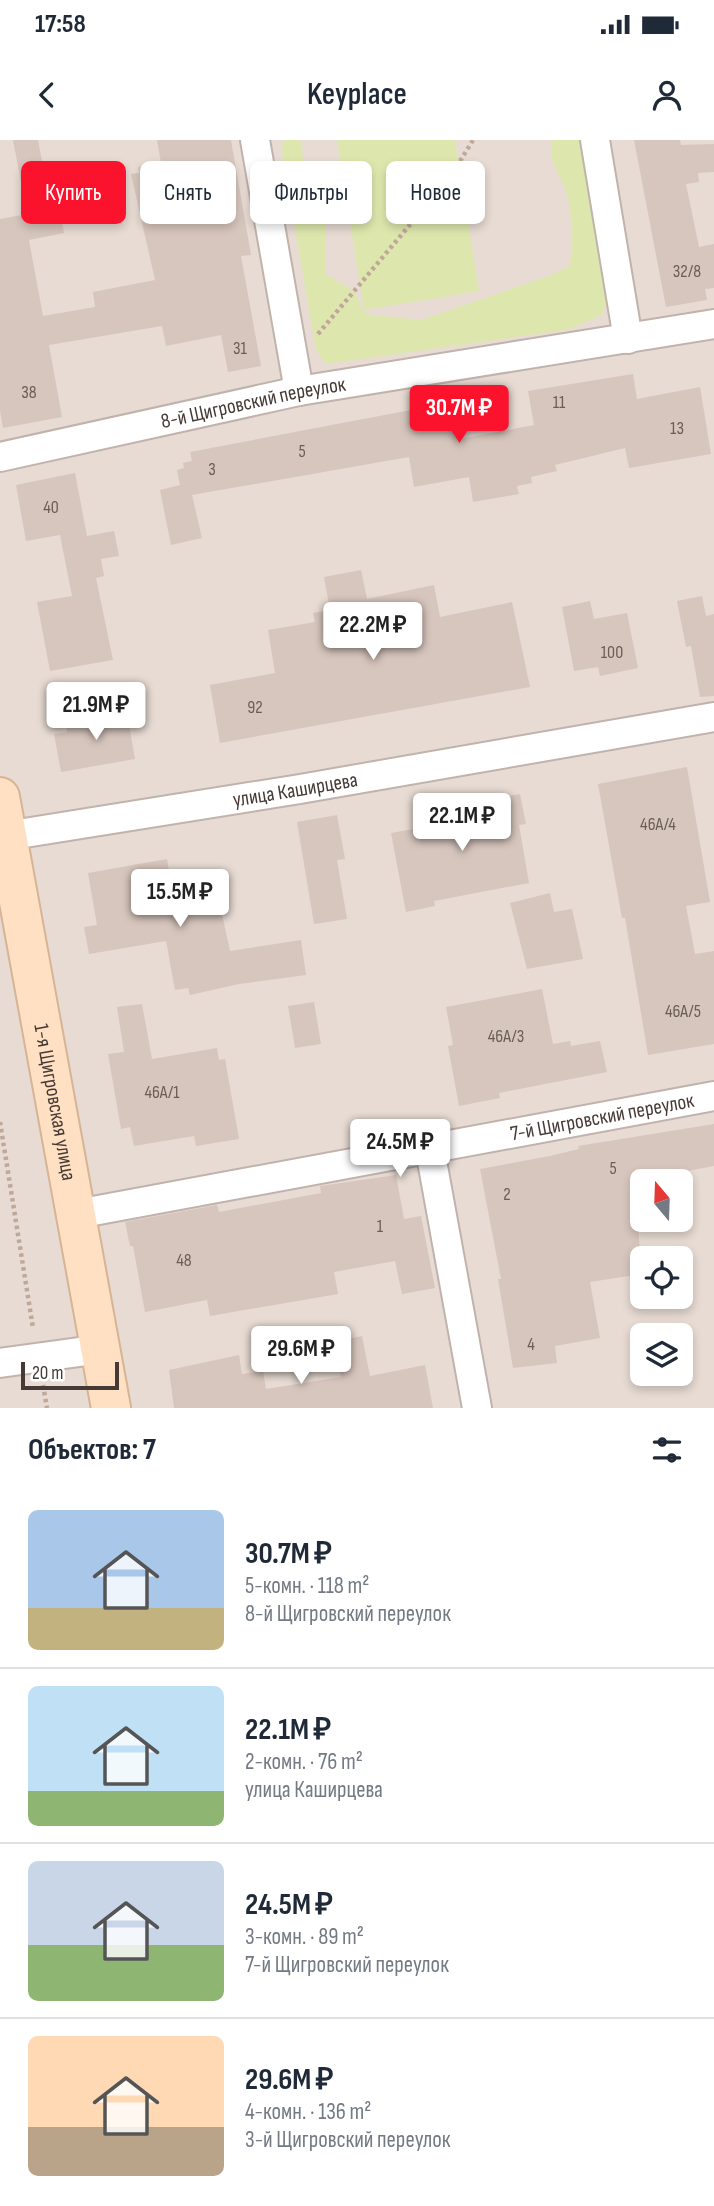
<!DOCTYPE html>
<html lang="ru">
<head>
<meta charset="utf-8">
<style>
  :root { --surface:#fff; --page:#f2f2f3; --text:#1f2937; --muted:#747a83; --line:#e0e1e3; --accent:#fb132e }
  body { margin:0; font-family:"Sofia Sans Condensed",sans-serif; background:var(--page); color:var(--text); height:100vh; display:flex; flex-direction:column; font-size:26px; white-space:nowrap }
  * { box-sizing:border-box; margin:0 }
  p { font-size:23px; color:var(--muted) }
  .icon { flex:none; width:38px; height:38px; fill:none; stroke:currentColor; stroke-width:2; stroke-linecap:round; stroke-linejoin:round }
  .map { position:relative; height:1268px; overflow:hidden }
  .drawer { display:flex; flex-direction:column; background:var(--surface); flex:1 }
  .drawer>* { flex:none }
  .banner { position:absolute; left:21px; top:21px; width:672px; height:63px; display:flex; gap:14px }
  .needle { width:46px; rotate:341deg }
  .controls { position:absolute; left:630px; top:1029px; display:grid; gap:14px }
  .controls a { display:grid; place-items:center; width:63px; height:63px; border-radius:10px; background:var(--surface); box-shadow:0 4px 10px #0003; font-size:35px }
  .scale { position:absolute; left:21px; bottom:18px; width:98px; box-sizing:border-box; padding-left:7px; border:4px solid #453a35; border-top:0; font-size:19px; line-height:24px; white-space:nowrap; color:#453a35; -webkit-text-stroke:5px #fff; paint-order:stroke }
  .price { position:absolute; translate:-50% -60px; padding:0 16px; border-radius:7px; background:#fff; color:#222; font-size:23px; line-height:46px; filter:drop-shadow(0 2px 4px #0008) }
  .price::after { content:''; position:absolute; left:50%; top:42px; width:21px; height:16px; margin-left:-10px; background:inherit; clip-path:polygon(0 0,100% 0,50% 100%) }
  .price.selected { background:var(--accent); color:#fff }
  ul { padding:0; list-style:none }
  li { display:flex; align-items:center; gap:21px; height:175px; padding:0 28px }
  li+li { border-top:2px solid var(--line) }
  li span { display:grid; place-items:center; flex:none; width:196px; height:140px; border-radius:10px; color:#555 }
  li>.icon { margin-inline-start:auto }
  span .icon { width:84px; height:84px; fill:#fffc; stroke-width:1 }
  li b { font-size:30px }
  h2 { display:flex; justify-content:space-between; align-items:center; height:84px; padding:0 28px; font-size:30px }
  .pill { padding:0 24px; border-radius:10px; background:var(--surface); box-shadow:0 4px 10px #0003; font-size:24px; line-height:63px }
  .pill.selected { background:var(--accent); color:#fff }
  .status { display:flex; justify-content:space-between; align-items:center; height:49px; padding:0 35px; background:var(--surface); direction:ltr }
  .status svg { height:19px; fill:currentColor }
  header { display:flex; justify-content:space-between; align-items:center; height:91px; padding:0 28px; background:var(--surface); font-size:32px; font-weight:600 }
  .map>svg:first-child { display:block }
</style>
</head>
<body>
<div class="status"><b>17:58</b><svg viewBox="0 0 49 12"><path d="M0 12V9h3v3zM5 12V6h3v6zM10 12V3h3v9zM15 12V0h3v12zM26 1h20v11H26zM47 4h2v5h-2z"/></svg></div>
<header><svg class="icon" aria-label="back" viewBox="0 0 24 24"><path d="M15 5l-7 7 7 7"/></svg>Keyplace<svg class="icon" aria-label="person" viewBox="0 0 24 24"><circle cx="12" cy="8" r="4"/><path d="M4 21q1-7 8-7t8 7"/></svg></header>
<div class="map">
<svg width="714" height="1268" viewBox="0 0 714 1268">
  <rect width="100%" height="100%" fill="#f3ebe5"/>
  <path fill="#e7dbd3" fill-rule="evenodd" d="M0 0H714V1268H0ZM642 1041H681V1080H642ZM642 1118H681V1157H642ZM642 1195H681V1234H642Z"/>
  <g fill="#dde7ad">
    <path d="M285 0H299L302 4 304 36 326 71 325 134 354 151 365 174 421 180 554 134 569 126C574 105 572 80 568 58 564 38 546 21 552 0H587L608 161 601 175 571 189 326 224 316 210 283 20 282 4Z"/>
    <polygon points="337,0 455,0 479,151 364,170"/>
  </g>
  <g fill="#d7c6bd">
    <polygon points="13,0 38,0 51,69 59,67 64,93 29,100 43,176 95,167 93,152 155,140 131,34 139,33 138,27 161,23 157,0 231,0 251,115 241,116 261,226 228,232 221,195 166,206 162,186 49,205 62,277 3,288 0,271 0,79 27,74"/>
    <polygon points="634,0 680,0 681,5 714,4 714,32 698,33 699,42 686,44 699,107 714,104 714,148 705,149 707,160 666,167"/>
    <polygon points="633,234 637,259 700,247 711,314 629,328 625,308 555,325 557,331 531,337 532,343 517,346 519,354 473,362 469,337 414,347 409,317 192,355 202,398 171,405 160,350 180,345 177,330 184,328 183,323 192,321 190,312 453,262 460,299 534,285 528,251"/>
    <polygon points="75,333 87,396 114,391 119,416 101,419 104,436 96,438 113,520 50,531 37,462 72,456 60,395 26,401 16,345"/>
    <polygon points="361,430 367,459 434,445 440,477 512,462 530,547 220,603 210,545 275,533 268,490 315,482 313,473 330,470 324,437"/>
    <polygon points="702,456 706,476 714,474 714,556 700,557 691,506 686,507 677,461"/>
    <polygon points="590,461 594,479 627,473 638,528 600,536 598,527 574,531 562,467"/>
    <polygon points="126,567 135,619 61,632 54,594 67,592 66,586 102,580 100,572"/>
    <polygon points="687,627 710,762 686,766 695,814 714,811 714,904 648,915 625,778 622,778 598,644"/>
    <polygon points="520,654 526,684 519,685 529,743 434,761 435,766 406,772 391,693 436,685 434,670"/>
    <polygon points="337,675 345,719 337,720 347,779 314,784 297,682"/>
    <polygon points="167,719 172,749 215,742 230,811 301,800 306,835 239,844 190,855 188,848 175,850 166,801 89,814 84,787 97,785 88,733"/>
    <polygon points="550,753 554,772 572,769 583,819 527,829 510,763"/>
    <polygon points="542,849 553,904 570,901 571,906 600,901 607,932 499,953 500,958 459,966 448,906 453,905 446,867"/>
    <polygon points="314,862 321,904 295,908 288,866"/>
    <polygon points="142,864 152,919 217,908 219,920 225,919 239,999 196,1006 194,996 134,1006 130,987 121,989 108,914 124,912 117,867"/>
    <polygon points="714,984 714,1026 682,1032 686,1060 681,1061 681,1041 642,1041 642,1080 669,1081 638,1087 642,1134 590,1142 600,1198 555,1206 557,1223 513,1228 498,1139 501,1139 480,1029 550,1016 579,1009 578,1006"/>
    <polygon points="396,1035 404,1079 421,1076 435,1148 402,1154 395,1121 334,1132 338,1154 210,1176 207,1160 145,1172 133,1106 130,1106 125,1082 217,1065 219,1072 321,1053 320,1046"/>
    <polygon points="362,1196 370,1236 425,1225 433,1268 174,1268 169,1230 239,1215 242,1234 263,1231 266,1249 341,1237 334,1202"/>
  </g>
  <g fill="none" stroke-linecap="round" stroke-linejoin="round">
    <g stroke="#c1b3ab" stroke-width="32">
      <g id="street">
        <polyline points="255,0 299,251"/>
        <polyline points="595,0 628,199"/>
        <path id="s1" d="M0 317 299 251 714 184"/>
        <path id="s2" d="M0 697 300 649 714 577"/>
        <polyline points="430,1010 477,1268"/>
        <path id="s3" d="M77 1074 714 956"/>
        <polyline points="0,1223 101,1209"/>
      </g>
    </g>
    <g stroke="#d6b496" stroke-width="42">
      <g id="secondary">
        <path id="s4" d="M0 657 111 1268"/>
      </g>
    </g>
    <g stroke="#c0a899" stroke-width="4.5" stroke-dasharray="3.5 3.5" stroke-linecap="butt">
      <polyline points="318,194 451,36 473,0"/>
      <polyline points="0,982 33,1188"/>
      <polyline points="43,1245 47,1268"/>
    </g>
    <use href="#street" stroke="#fff" stroke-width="28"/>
    <use href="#secondary" stroke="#ffe0c3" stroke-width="38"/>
  </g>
  <g text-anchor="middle" stroke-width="5" stroke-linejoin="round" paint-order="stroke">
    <g font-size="18" fill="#6a5d57">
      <text x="687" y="137">32/8</text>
      <text x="240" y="214">31</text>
      <text x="29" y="258">38</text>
      <text x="559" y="268">11</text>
      <text x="677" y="294">13</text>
      <text x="302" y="317">5</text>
      <text x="212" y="335">3</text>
      <text x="51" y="373">40</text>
      <text x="612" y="518">100</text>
      <text x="255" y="573">92</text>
      <text x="658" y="690">46А/4</text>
      <text x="683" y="877">46А/5</text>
      <text x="506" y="902">46А/3</text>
      <text x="162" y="958">46А/1</text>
      <text x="613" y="1034">5</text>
      <text x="507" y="1060">2</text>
      <text x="380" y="1092">1</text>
      <text x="184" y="1126">48</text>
      <text x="531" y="1210">4</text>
    </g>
    <g font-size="21" fill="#453a35" stroke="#fff">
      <text dy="7" stroke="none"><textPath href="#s1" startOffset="259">8-й Щигровский переулок</textPath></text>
      <text dy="7" stroke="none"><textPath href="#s2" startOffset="299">улица Каширцева</textPath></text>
      <text dy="7" stroke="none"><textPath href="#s4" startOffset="310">1-я Щигровская улица</textPath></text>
      <text dy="7" stroke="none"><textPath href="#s3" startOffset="534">7-й Щигровский переулок</textPath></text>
    </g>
  </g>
</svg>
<div class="controls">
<a><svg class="needle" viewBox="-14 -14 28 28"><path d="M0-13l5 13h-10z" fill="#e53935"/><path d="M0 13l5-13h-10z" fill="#747a83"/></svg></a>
<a><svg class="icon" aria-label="locate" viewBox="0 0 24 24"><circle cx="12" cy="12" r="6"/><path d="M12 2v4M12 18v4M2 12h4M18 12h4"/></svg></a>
<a><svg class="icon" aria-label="layers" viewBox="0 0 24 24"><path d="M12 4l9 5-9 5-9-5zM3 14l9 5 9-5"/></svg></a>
</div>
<div class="scale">20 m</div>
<b class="price selected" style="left:459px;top:305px">30.7M ₽</b>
<b class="price" style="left:373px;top:522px">22.2M ₽</b>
<b class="price" style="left:96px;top:602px">21.9M ₽</b>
<b class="price" style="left:462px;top:713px">22.1M ₽</b>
<b class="price" style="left:180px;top:789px">15.5M ₽</b>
<b class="price" style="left:400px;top:1039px">24.5M ₽</b>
<b class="price" style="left:301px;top:1246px">29.6M ₽</b>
<div class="banner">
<a class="pill selected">Купить</a>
<a class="pill">Снять</a>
<a class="pill">Фильтры</a>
<a class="pill">Новое</a>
</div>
</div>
<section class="drawer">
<h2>Объектов: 7<svg class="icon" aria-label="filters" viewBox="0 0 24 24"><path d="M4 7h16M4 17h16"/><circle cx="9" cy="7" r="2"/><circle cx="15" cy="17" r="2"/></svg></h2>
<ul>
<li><span style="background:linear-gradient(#a9c7e8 70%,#c2b280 0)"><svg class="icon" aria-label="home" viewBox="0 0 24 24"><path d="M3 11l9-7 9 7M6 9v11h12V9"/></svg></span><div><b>30.7M ₽</b><p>5-комн. · 118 m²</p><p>8-й Щигровский переулок</p></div></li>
<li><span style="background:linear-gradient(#bfe0f5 75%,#8fb573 0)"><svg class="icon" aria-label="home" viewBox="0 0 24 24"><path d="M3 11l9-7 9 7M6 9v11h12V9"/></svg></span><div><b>22.1M ₽</b><p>2-комн. · 76 m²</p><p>улица Каширцева</p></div></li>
<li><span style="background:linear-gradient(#c9d6e8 60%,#8fb573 0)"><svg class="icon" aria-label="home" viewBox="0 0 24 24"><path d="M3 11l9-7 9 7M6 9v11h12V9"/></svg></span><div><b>24.5M ₽</b><p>3-комн. · 89 m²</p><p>7-й Щигровский переулок</p></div></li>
<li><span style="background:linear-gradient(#ffd9b3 65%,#b9a48a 0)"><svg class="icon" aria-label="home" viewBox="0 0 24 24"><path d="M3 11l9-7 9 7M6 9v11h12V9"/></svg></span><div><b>29.6M ₽</b><p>4-комн. · 136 m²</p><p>3-й Щигровский переулок</p></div></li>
</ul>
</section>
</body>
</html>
